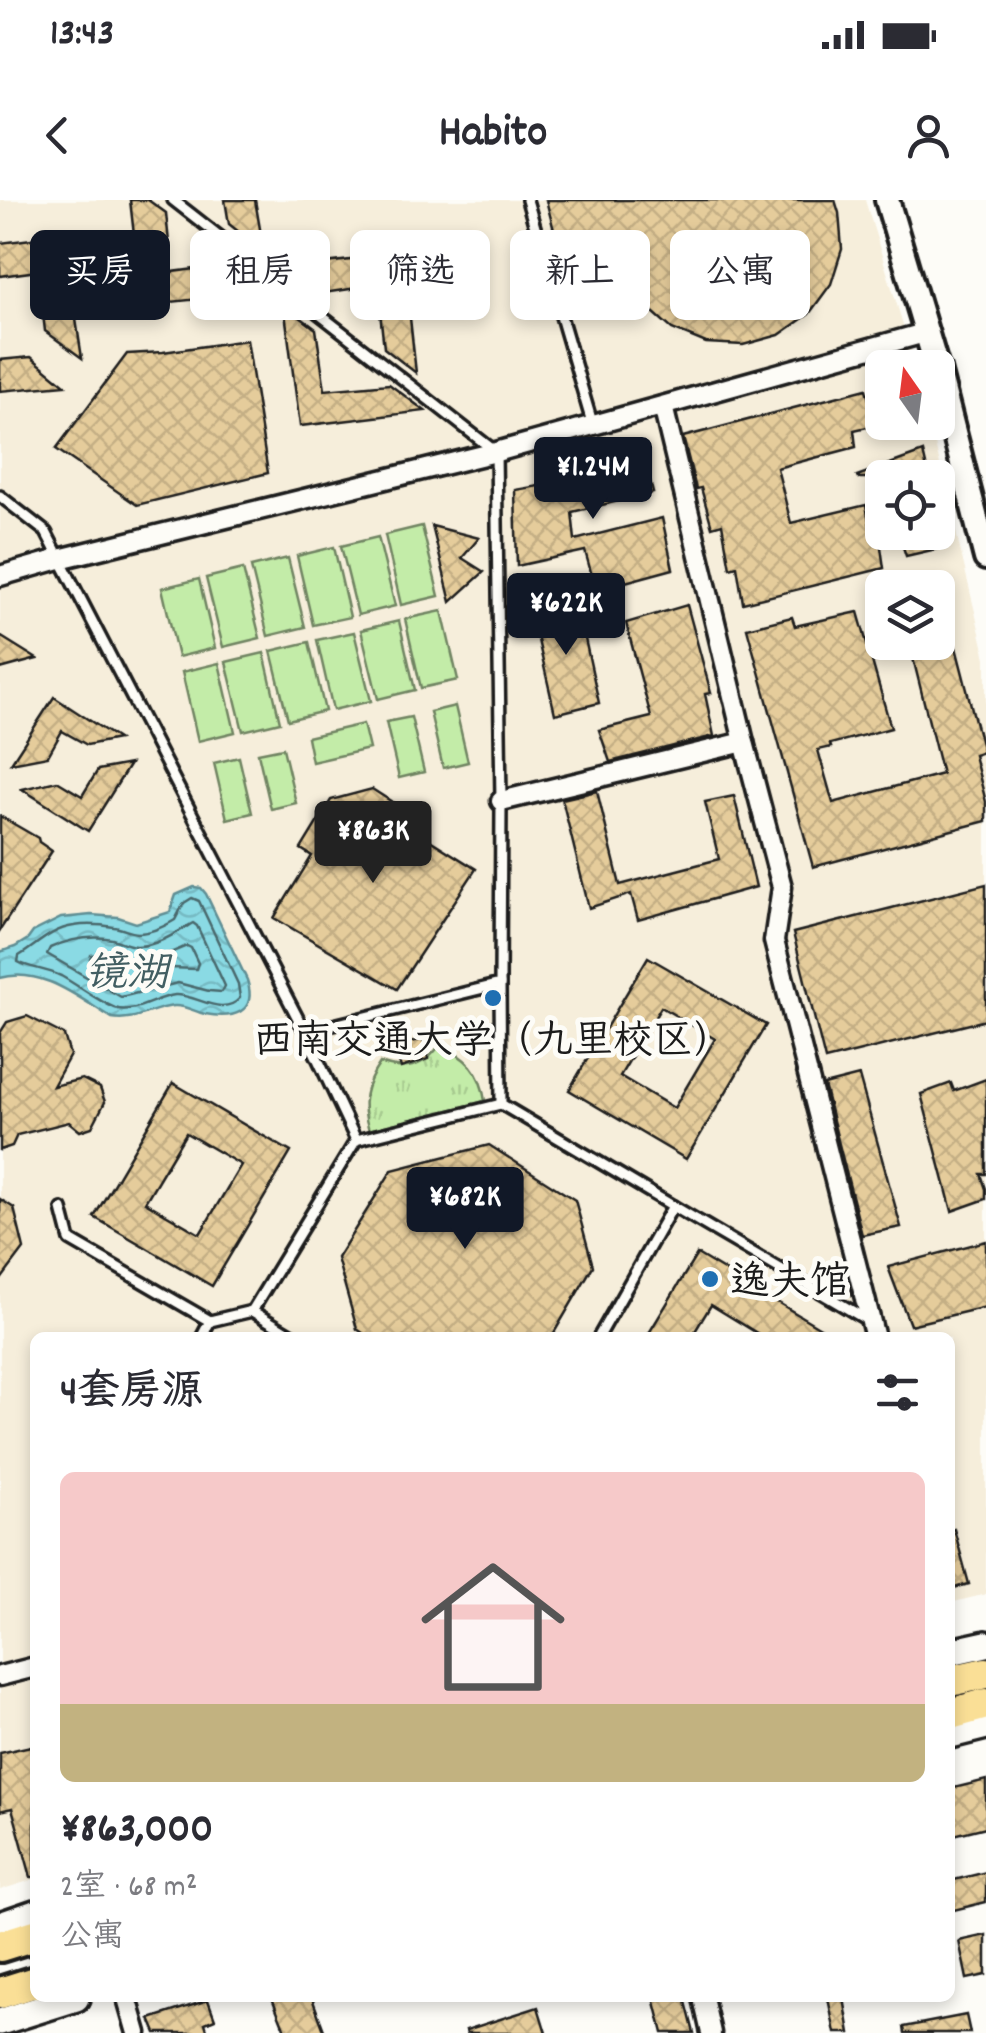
<!DOCTYPE html>
<html lang="zh">
<head>
<meta charset="utf-8">
<style>
  :root { --surface:#fff; --page:#f2f2f3; --text:#2b2b33; --muted:#7c7c81; --accent:#111827 }
  body { margin:0; font-family:Dekko,"LXGW WenKai TC",sans-serif; background:var(--page); color:var(--text); height:100vh; display:flex; flex-direction:column; font-size:38px; white-space:nowrap }
  * { box-sizing:border-box; margin:0 }
  p { font-size:32px; color:var(--muted) }
  .icon { flex:none; width:55px; height:55px; fill:none; stroke:currentColor; stroke-width:2; stroke-linecap:round; stroke-linejoin:round }
  .map { position:relative; flex:1; overflow:hidden }
  .side { position:absolute; left:30px; top:1132px; width:925px; height:670px; display:flex; flex-direction:column; background:var(--surface); border-radius:15px; box-shadow:0 5px 15px #0003 }
  .side>* { flex:none }
  .banner { position:absolute; left:30px; top:30px; width:928px; height:90px; display:flex; gap:20px }
  .needle { width:65px; rotate:346deg }
  .buttons { position:absolute; left:865px; top:150px; display:grid; gap:20px }
  .buttons a { display:grid; place-items:center; width:90px; height:90px; border-radius:15px; background:var(--surface); box-shadow:0 5px 15px #0003; font-size:50px }
  .price { position:absolute; translate:-50% -85px; padding:0 22px; border-radius:10px; background:var(--accent); color:#fff; font-size:32px; line-height:65px; filter:drop-shadow(0 2px 5px #0008) }
  .price::after { content:''; position:absolute; left:50%; top:60px; width:30px; height:22px; margin-left:-15px; background:inherit; clip-path:polygon(0 0,100% 0,50% 100%) }
  .price.active { background:#222; color:#fff }
  ul { padding:0; list-style:none }
  li { display:grid; align-content:center; gap:20px; height:530px; padding:0 30px }
  li span { display:grid; place-items:center; height:310px; border-radius:15px; color:#555 }
  li>.icon { margin-inline-start:auto }
  span .icon { width:180px; height:180px; fill:#fffc; stroke-width:1 }
  li b { font-size:42px }
  h2 { display:flex; justify-content:space-between; align-items:center; height:120px; padding:0 30px; font-size:42px }
  .chip { padding:0 35px; border-radius:15px; background:var(--surface); box-shadow:0 5px 15px #0003; font-size:35px; line-height:90px }
  .chip.active { background:var(--accent); color:#fff }
  .status { display:flex; justify-content:space-between; align-items:center; height:70px; padding:0 50px; background:var(--surface); direction:ltr }
  .status svg { height:28px; fill:currentColor }
  header { display:flex; justify-content:space-between; align-items:center; height:130px; padding:0 30px; background:var(--surface); font-size:45px; font-weight:800 }
  .map>svg:first-child { display:block }
</style>
</head>
<body>
<div class="status"><b>13:43</b><svg viewBox="0 0 49 12"><path d="M0 12V9h3v3zM5 12V6h3v6zM10 12V3h3v9zM15 12V0h3v12zM26 1h20v11H26zM47 4h2v5h-2z"/></svg></div>
<header><svg class="icon" aria-label="back" viewBox="0 0 24 24"><path d="M15 5l-7 7 7 7"/></svg>Habito<svg class="icon" aria-label="person" viewBox="0 0 24 24"><circle cx="12" cy="8" r="4"/><path d="M4 21q1-7 8-7t8 7"/></svg></header>
<div class="map">
<svg width="986" height="1833" viewBox="0 0 986 1833">
  <defs>
    <pattern id="grass-tufts" width="24" height="20" patternUnits="userSpaceOnUse" patternTransform="scale(2.5)"><rect width="24" height="20" fill="#c3eca8"/><path d="M3 7l-1-3M5 7V3M7 7l1-3M15 17l-1-3M17 17v-4M19 17l1-3" fill="none" stroke="#a7ca90"/></pattern>
    <pattern id="water-waves" width="16" height="10" patternUnits="userSpaceOnUse" patternTransform="scale(2.5)"><rect width="16" height="10" fill="#8adae4"/><path d="M0 5q4-4 8 0t8 0" fill="none" stroke="#76bac3"/></pattern>
    <pattern id="building-cross-hatch" width="8" height="8" patternUnits="userSpaceOnUse" patternTransform="scale(2.5)"><rect width="8" height="8" fill="#e5cc9b"/><path d="M0 0l8 8M0 8l8-8" fill="none" stroke="#c4af85"/></pattern>
  </defs>
  <rect width="100%" height="100%" fill="#fdfcf7"/>
  <filter id="ink" filterUnits="userSpaceOnUse"><feTurbulence type="fractalNoise" baseFrequency=".01" numOctaves="2"/><feDisplacementMap in="SourceGraphic" scale="20" xChannelSelector="R" yChannelSelector="G"/><feConvolveMatrix kernelMatrix="1 2 1 2 8 2 1 2 1" color-interpolation-filters="sRGB"/></filter>
  <g filter="url(#ink)">
    <path fill="#f6eedb" fill-rule="evenodd" d="M0 0H865L916 167 882 168V222L930 223 986 458V1394L950 1403V1138H35V1679L0 1690ZM882 278H938V332H882ZM882 388H938V442H882Z"/>
    <path fill="url(#grass-tufts)" stroke="#708462" stroke-width="2.5" d="M439 846C467 856 481 872 485 901L369 930C360 904 365 885 380 863 404 872 424 867 439 846Z"/>
    <g fill="#c3eca8" stroke="#708462" stroke-width="2.5">
      <polygon points="422,326 439,396 401,405 385,335"/>
      <polygon points="378,337 395,406 358,415 341,346"/>
      <polygon points="334,347 350,417 313,425 297,356"/>
      <polygon points="288,358 305,427 268,436 251,367"/>
      <polygon points="243,369 260,438 223,447 206,378"/>
      <polygon points="199,379 215,448 178,457 162,388"/>
      <polygon points="442,411 458,480 421,488 405,419"/>
      <polygon points="399,421 415,490 378,499 361,430"/>
      <polygon points="354,432 371,501 333,510 317,440"/>
      <polygon points="309,442 325,511 288,520 271,451"/>
      <polygon points="264,453 280,522 243,531 226,462"/>
      <polygon points="219,463 235,532 198,541 182,472"/>
      <polygon points="455,506 468,562 443,568 430,512"/>
      <polygon points="411,517 424,572 399,578 386,522"/>
      <polygon points="363,524 369,549 312,562 307,537"/>
      <polygon points="283,548 296,603 271,609 258,553"/>
      <polygon points="239,557 252,613 227,619 214,563"/>
    </g>
    <path fill="url(#water-waves)" stroke="#5e8e94" stroke-width="2.5" d="M194 687 201 688 206 694 247 780C258 814 232 819 205 814 195 812 185 805 174 806 152 808 135 822 112 818 79 798 41 766 0 778V752L15 747 28 739 33 732 61 718 91 715 118 717 136 723 170 712 176 695Z"/>
    <g fill="none" stroke-linecap="round" stroke-linejoin="round">
      <g stroke="#48686c" stroke-width="2.5">
        <path d="M192 698 199 701 238 784 240 798C222 818 196 794 175 795 156 797 133 815 115 808 96 800 79 786 61 776 46 769 29 768 18 762L19 756C37 745 51 729 74 726 87 724 102 725 114 727 122 728 130 733 138 733 150 733 165 726 175 720L184 703Z"/>
        <path d="M193 723 197 726 225 786 222 792 209 791 178 783 121 797 47 754 50 748C70 739 89 735 112 739 120 741 127 745 135 746 156 747 176 733 193 723Z"/>
        <path d="M187 746 191 748 198 763 196 769 171 768 125 781 90 759 91 755C106 752 116 759 131 760 150 763 170 753 187 746Z"/>
      </g>
    </g>
    <g fill="url(#building-cross-hatch)" stroke="#1c1c1c" stroke-width="2.5" fill-rule="evenodd">
      <polygon points="130,0 148,0 166,13 172,72 233,64 267,92 142,105"/>
      <polygon points="225,0 255,0 264,52 229,24"/>
      <polygon points="546,0 835,0 839,13 842,49 831,84 809,114 779,135 743,145 706,143 672,129 644,104 569,87"/>
      <polygon points="63,35 82,158 45,131 38,71 0,76 0,43"/>
      <polygon points="403,54 416,173 384,148 377,85 317,94 282,68"/>
      <polygon points="284,105 316,129 325,190 389,184 425,211 300,226"/>
      <polygon points="247,140 268,273 137,305 56,249 127,154 163,152"/>
      <polygon points="31,157 65,185 0,191 0,160"/>
      <polygon points="866,189 876,225 854,230 856,247 777,268 791,323 866,305 873,342 880,340 884,368 743,403 737,366 730,368 722,324 712,327 701,288 696,289 683,237"/>
      <polygon points="642,248 653,293 572,312 575,340 662,318 673,369 596,390 585,351 517,366 515,290 580,279 576,263"/>
      <polygon points="923,252 929,278 858,278 857,276"/>
      <polygon points="432,326 479,338 462,358 484,372 451,402"/>
      <polygon points="898,332 942,332 945,347 906,356"/>
      <polygon points="942,393 983,552 974,555 986,602 986,621 813,667 747,428 792,417 795,426 858,412 891,528 830,544 831,547 818,550 833,603 942,574 909,442 938,442 938,394"/>
      <polygon points="577,402 599,503 555,514 532,414"/>
      <polygon points="687,405 711,493 705,494 714,536 610,562 599,530 651,517 626,423"/>
      <polygon points="0,436 37,459 0,469"/>
      <polygon points="54,497 118,539 87,545 62,531 48,556 11,563"/>
      <polygon points="130,564 88,631 22,589 57,581 82,596 98,570"/>
      <polygon points="372,589 420,620 414,630 476,669 397,789 274,718 312,656 301,649 331,600"/>
      <polygon points="597,591 620,685 719,659 705,602 734,596 756,687 638,720 631,694 589,708 562,599"/>
      <polygon points="0,616 38,638 39,642 52,651 0,730"/>
      <polygon points="986,684 986,820 825,860 793,733"/>
      <path d="M648 757 766 825 686 959 569 890ZM661 807 715 839 674 908 620 876Z"/>
      <polygon points="27,816 64,835 70,855 53,886 82,879 100,888 105,902 92,927 80,931 69,922 17,935 12,946 0,950 0,833 7,822"/>
      <polygon points="424,839 428,859 401,868 394,846"/>
      <polygon points="859,876 901,1027 862,1035 824,885"/>
      <polygon points="986,879 986,974 981,974 986,989 986,999 952,1011 921,894 951,883 954,891"/>
      <path d="M173 883 291 952 212 1086 94 1017ZM186 933 241 965 200 1034 145 1002Z"/>
      <polygon points="489,945 575,1000 593,1066 551,1138 370,1138 357,1129 337,1058 392,970"/>
      <polygon points="0,999 14,1008 24,1049 0,1081"/>
      <polygon points="986,1041 986,1107 910,1125 888,1067"/>
      <polygon points="697,1054 837,1138 765,1138 711,1105 691,1138 646,1138"/>
      <polygon points="954,1329 969,1384 950,1389 950,1330"/>
      <polygon points="35,1545 35,1677 31,1677 12,1608 0,1611 0,1553"/>
      <polygon points="986,1580 986,1627 950,1636 950,1589"/>
      <polygon points="986,1672 986,1702 950,1711 950,1681"/>
      <polygon points="986,1735 986,1775 967,1779 959,1741"/>
      <polygon points="272,1798 312,1798 325,1833 286,1833"/>
      <polygon points="654,1798 685,1798 694,1833 663,1833"/>
      <polygon points="828,1798 844,1798 850,1833 835,1833"/>
      <polygon points="208,1800 215,1819 205,1823 208,1833 156,1833 150,1819"/>
      <polygon points="538,1807 546,1833 467,1833 466,1830"/>
      <polygon points="966,1815 970,1833 905,1833 904,1827"/>
    </g>
    <g fill="none" stroke-linecap="round" stroke-linejoin="round">
      <g stroke="#1c1c1c" stroke-width="16">
        <g id="service">
          <polyline points="527,0 593,226"/>
          <polyline points="0,296 46,332 305,832 500,784 501,601 496,252 173,0"/>
          <polyline points="500,784 501,904 673,1006 598,1138"/>
          <polyline points="356,940 501,904"/>
          <polyline points="673,1006 869,1121"/>
          <polyline points="62,1009 70,1040 210,1121 252,1111"/>
          <polyline points="201,1138 210,1121"/>
          <polyline points="297,1138 252,1111 356,940 305,832"/>
        </g>
      </g>
      <g stroke="#1c1c1c" stroke-width="25">
        <g id="minor">
          <polyline points="663,206 744,542 782,687 774,741 875,1138"/>
          <polyline points="0,376 59,359 496,252 928,132"/>
          <polyline points="501,601 744,542"/>
          <polyline points="0,1476 35,1467"/>
          <polyline points="127,1798 137,1833"/>
          <polyline points="703,1798 711,1833"/>
        </g>
      </g>
      <g stroke="#1c1c1c" stroke-width="30">
        <g id="tertiary">
          <polyline points="887,0 937,168"/>
          <polyline points="938,169 986,358"/>
        </g>
      </g>
      <g stroke="#1c1c1c" stroke-width="32">
        <g id="secondary">
          <polyline points="950,1452 986,1444"/>
          <polyline points="950,1535 986,1526"/>
          <polyline points="0,1725 35,1713"/>
          <polyline points="0,1822 76,1798"/>
        </g>
      </g>
      <g stroke="#1c1c1c" stroke-width="38">
        <g id="trunk">
          <polyline points="950,1481 986,1473"/>
          <polyline points="950,1514 986,1504"/>
          <polyline points="0,1746 35,1735"/>
          <polyline points="0,1793 35,1782"/>
        </g>
      </g>
      <use href="#service" stroke="#fdfcf7" stroke-width="9"/>
      <use href="#minor" stroke="#fdfcf7" stroke-width="18"/>
      <use href="#tertiary" stroke="#fdfcf7" stroke-width="22"/>
      <use href="#secondary" stroke="#fdfcf7" stroke-width="25"/>
      <use href="#trunk" stroke="#fadf96" stroke-width="30"/>
    </g>
  </g>
  <g fill="#1f6fb2" stroke="#fdfcf7" stroke-width="4">
    <circle cx="493" cy="798" r="10"/>
    <circle cx="710" cy="1079" r="10"/>
  </g>
  <g text-anchor="middle" stroke-width="10" stroke-linejoin="round" paint-order="stroke">
    <g font-size="40" fill="#1c1c1c" stroke="#fdfcf7">
      <text x="493" y="852">西南交通大学（九里校区）</text>
      <text x="730" y="1093" text-anchor="start">逸夫馆</text>
    </g>
    <g font-size="42" font-style="italic" fill="#425e62" stroke="#fdfcf7">
      <text x="127" y="785">镜湖</text>
    </g>
  </g>
</svg>
<div class="buttons">
<a><svg class="needle" viewBox="-14 -14 28 28"><path d="M0-13l5 13h-10z" fill="#e53935"/><path d="M0 13l5-13h-10z" fill="#7c7c81"/></svg></a>
<a><svg class="icon" aria-label="locate" viewBox="0 0 24 24"><circle cx="12" cy="12" r="6"/><path d="M12 2v4M12 18v4M2 12h4M18 12h4"/></svg></a>
<a><svg class="icon" aria-label="layers" viewBox="0 0 24 24"><path d="M12 4l9 5-9 5-9-5zM3 14l9 5 9-5"/></svg></a>
</div>
<b class="price" style="left:593px;top:322px">¥1.24M</b>
<b class="price" style="left:566px;top:458px">¥622K</b>
<b class="price active" style="left:373px;top:686px">¥863K</b>
<b class="price" style="left:465px;top:1052px">¥682K</b>
<div class="banner">
<a class="chip active">买房</a>
<a class="chip">租房</a>
<a class="chip">筛选</a>
<a class="chip">新上</a>
<a class="chip">公寓</a>
</div>
<section class="side">
<h2>4套房源<svg class="icon" aria-label="filters" viewBox="0 0 24 24"><path d="M4 7h16M4 17h16"/><circle cx="9" cy="7" r="2"/><circle cx="15" cy="17" r="2"/></svg></h2>
<ul>
<li><span style="background:linear-gradient(#f6c9c9 75%,#c2b280 0)"><svg class="icon" aria-label="home" viewBox="0 0 24 24"><path d="M3 11l9-7 9 7M6 9v11h12V9"/></svg></span><div><b>¥863,000</b><p>2室 · 68 m²</p><p>公寓</p></div></li>
</ul>
</section>
</div>
</body>
</html>
